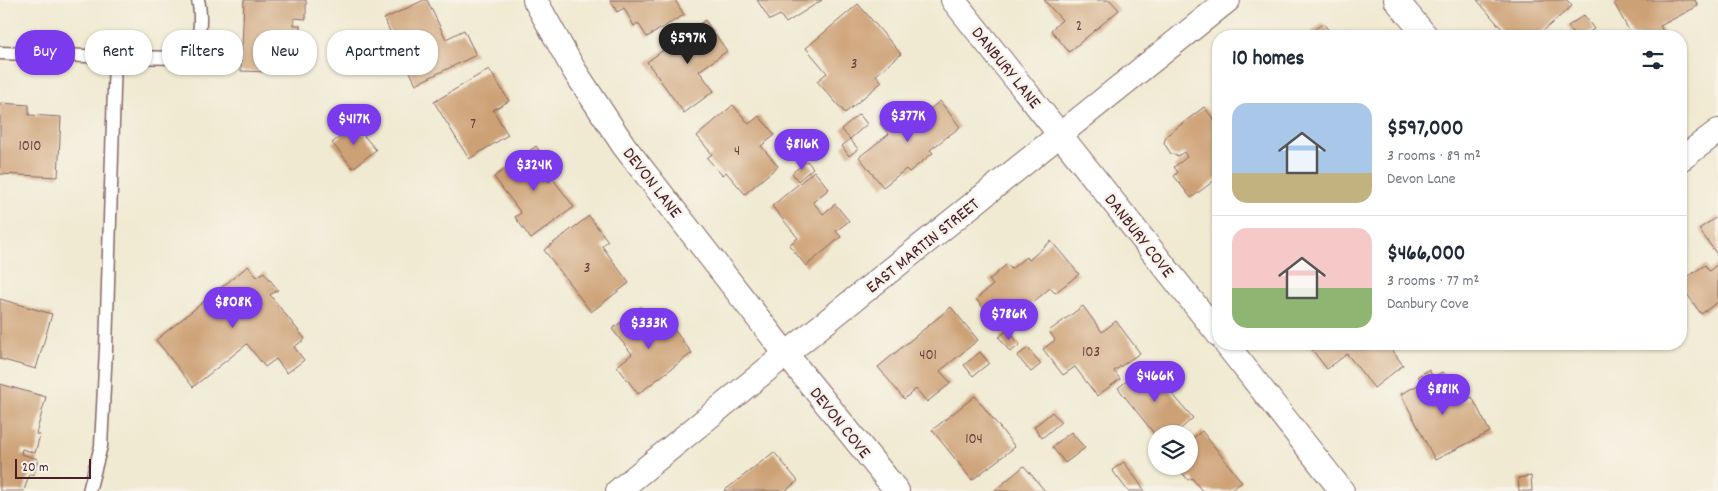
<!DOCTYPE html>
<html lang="en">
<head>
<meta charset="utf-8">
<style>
  :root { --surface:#fff; --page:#f2f2f3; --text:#1f2937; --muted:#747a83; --line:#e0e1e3; --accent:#7c3aed }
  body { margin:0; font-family:Dekko,sans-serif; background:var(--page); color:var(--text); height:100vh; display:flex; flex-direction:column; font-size:19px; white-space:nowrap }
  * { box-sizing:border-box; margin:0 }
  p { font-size:16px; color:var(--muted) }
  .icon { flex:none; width:28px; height:28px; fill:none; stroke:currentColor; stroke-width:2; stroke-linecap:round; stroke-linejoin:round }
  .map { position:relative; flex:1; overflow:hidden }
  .drawer { position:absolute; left:1212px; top:30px; width:475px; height:320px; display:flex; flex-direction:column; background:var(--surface); border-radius:20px; box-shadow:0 1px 4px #0004 }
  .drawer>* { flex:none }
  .guide { position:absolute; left:15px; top:30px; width:475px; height:45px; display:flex; gap:10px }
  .controls { position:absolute; left:1148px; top:425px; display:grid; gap:10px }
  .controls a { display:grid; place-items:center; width:50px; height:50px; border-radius:50%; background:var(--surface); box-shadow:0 1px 4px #0004; font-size:25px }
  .scale { position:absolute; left:15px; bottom:12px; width:76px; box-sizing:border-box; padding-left:5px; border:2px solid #4a1f2b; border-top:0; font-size:14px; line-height:18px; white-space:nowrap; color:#4a1f2b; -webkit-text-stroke:4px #f7f3e8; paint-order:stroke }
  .price { position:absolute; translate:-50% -42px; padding:0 11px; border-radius:18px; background:var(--accent); color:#fff; font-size:16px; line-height:32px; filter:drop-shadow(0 1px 2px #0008) }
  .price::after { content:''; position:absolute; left:50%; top:30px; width:15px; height:11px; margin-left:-8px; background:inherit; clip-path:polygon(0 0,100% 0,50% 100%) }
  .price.active { background:#222; color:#fff }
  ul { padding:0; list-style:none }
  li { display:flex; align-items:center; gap:15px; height:125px; padding:0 20px }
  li+li { border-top:1px solid var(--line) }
  li span { display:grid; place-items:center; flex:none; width:140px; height:100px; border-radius:15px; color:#555 }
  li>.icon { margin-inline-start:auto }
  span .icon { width:60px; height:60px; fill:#fffc; stroke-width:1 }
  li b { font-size:21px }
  h2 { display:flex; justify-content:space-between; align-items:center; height:60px; padding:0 20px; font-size:21px }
  .tag { padding:0 18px; border-radius:20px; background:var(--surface); box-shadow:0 1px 4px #0004; font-size:18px; line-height:45px }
  .tag.active { background:var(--accent); color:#fff }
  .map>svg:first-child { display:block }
</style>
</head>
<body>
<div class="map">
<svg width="1718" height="491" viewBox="0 0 1718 491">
  <rect width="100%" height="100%" fill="#f7f3e8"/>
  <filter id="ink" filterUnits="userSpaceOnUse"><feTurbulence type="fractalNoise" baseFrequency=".02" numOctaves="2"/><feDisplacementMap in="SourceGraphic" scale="10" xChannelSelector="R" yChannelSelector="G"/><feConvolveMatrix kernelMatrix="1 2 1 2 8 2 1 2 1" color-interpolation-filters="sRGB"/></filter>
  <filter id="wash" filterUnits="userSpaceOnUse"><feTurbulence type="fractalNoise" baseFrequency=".0096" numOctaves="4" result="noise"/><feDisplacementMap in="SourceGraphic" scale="20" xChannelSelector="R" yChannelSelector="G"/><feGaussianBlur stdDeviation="1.12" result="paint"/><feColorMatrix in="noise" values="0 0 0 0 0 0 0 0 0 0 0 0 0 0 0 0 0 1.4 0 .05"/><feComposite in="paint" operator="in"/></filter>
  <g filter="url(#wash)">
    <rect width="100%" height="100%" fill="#f0ead2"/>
    <g id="blocks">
      <g fill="#cda176">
        <polygon points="244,0 306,0 306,19 294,18 294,25 300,25 299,73 241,71"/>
        <polygon points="424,0 427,0 446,39 464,30 476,55 416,84 384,19"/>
        <polygon points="610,0 675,0 684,15 647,37 638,23 634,26 624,8 617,12"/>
        <polygon points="757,0 822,0 786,23 780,15 770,20"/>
        <polygon points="1044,0 1110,0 1119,10 1069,52 1051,30 1062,20"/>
        <polygon points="1477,0 1567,0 1572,6 1537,36 1508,36"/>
        <polygon points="1619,0 1695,0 1698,6 1660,26 1666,36 1632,36 1614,3"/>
        <polygon points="858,4 901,54 876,75 882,82 845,113 817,81 827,73 806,48"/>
        <polygon points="1584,15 1594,29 1584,36 1575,36 1568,26"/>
        <polygon points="705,20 727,51 699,71 714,91 684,113 647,62"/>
        <polygon points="1323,23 1333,36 1306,36"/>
        <polygon points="489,69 509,101 493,110 508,135 469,159 434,102"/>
        <polygon points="940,101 960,127 930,150 933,153 909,172 906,169 883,187 859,157 889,134 880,124 899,109 911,124"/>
        <polygon points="0,103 29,105 29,115 61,117 58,177 0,174"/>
        <polygon points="733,105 749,124 759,116 775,135 761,146 778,166 745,194 726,172 722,175 707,158 712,154 697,136"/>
        <polygon points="1204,107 1219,126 1219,177 1191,198 1174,176 1178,172 1174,167 1187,157 1184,152 1178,156 1171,154 1164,143 1166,136"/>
        <polygon points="859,114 867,124 850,139 841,129"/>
        <polygon points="355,125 376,150 353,168 332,143"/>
        <polygon points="850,139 858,149 849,156 842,146"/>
        <polygon points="536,146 554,171 545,178 549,182 553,179 574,207 531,239 515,217 521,213 494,177"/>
        <polygon points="807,161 813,168 798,181 792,173"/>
        <polygon points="814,171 829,189 813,202 823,214 835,204 849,221 836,231 841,237 806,266 789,245 798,238 772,206"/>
        <polygon points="589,216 608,241 602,246 629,283 591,312 544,250"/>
        <polygon points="1718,216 1718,256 1699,229"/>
        <polygon points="1051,241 1079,274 1055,293 1050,288 1001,329 976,299 993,285 989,280 1007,264 1011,269 1026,257 1029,260"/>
        <polygon points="1718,264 1718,302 1701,314 1681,285 1681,281 1705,265 1709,271"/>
        <polygon points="248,266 257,277 264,272 278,290 270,295 305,339 294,347 304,360 287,373 276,359 265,367 247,344 193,387 156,340"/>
        <polygon points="0,299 52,314 36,369 0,359"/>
        <polygon points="1083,306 1102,332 1116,321 1140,353 1114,371 1120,379 1097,396 1075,367 1063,375 1043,349 1055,340 1049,331"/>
        <polygon points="641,307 659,330 669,323 692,353 638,394 617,366 632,354 612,329"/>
        <polygon points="951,307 978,340 940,371 951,383 927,402 916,389 904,399 878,367"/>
        <polygon points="1008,330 1020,345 1010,352 999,337"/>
        <polygon points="1314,344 1387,344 1403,365 1374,388 1347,354 1327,369 1310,347"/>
        <polygon points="1028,348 1041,364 1031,372 1017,356"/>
        <polygon points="980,352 989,363 973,376 964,365"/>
        <polygon points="1147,364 1193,418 1175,434 1156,434 1156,436 1118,388"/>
        <polygon points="1429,370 1433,377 1442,372 1459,404 1472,397 1490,432 1435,460 1401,394 1422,383 1418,376"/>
        <polygon points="0,384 46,397 36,434 40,435 35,453 22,449 21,454 38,459 34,475 29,474 24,491 0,491"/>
        <polygon points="975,396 1015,447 972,480 932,430"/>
        <polygon points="1052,412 1061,422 1042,438 1034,427"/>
        <polygon points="1202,431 1242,482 1230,491 1202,491 1192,478 1188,480 1177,466 1189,466 1189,441"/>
        <polygon points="1071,432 1085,448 1065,463 1052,447"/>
        <polygon points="774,452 798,481 785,491 724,491"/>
        <polygon points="1124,462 1145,491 1128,491 1112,470"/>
        <polygon points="1024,466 1045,491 994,491"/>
        <polygon points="1531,476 1532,491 1519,491 1518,478"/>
      </g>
    </g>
  </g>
  <g filter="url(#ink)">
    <use href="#blocks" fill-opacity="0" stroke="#846665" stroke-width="1"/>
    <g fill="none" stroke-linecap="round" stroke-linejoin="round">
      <g stroke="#846665" stroke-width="15">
        <g id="service">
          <polyline points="0,53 115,57 106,349 101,446 89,491"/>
          <path d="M115 57 187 58C189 55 193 52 195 49 201 39 201 11 198 0"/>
        </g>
      </g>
      <g stroke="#846665" stroke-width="26">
        <g id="minor">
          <polyline points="535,0 574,70 624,146 786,354 897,491"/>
          <polyline points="953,0 1219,335"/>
          <polyline points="1396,0 1426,36"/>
          <polyline points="1681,159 1718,131"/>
          <polyline points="1226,344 1342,491"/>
          <polyline points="618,491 786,354 1228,0"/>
        </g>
      </g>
      <use href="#service" stroke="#fff" stroke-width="12"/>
      <use href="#minor" stroke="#fff" stroke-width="24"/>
    </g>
  </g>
  <g text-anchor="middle" stroke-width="5" stroke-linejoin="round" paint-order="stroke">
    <g font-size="15" fill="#6b403e">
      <text x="1079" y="30">2</text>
      <text x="854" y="68">3</text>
      <text x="473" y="128">7</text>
      <text x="30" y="150">1010</text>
      <text x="737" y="155">4</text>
      <text x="587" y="272">3</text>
      <text x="1091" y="356">103</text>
      <text x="928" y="359">401</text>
      <text x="974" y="443">104</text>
    </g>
    <g font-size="18" fill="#4a1f2b" stroke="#f7f3e8">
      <text transform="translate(1007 67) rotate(51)" y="6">DANBURY LANE</text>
      <text transform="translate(653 182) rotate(52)" y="6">DEVON LANE</text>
      <text transform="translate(1140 235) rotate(52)" y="6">DANBURY COVE</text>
      <text transform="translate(922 245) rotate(-39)" y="6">EAST MARTIN STREET</text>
      <text transform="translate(841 422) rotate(51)" y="6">DEVON COVE</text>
    </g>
  </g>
</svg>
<div class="controls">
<a><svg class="icon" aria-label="layers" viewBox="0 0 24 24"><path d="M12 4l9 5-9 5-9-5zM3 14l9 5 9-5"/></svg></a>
</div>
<div class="scale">20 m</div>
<b class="price active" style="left:688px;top:65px">$597K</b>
<b class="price" style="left:908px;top:143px">$377K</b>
<b class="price" style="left:354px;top:146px">$417K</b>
<b class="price" style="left:802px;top:171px">$816K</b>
<b class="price" style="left:534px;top:192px">$324K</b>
<b class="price" style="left:233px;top:329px">$808K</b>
<b class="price" style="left:1009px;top:341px">$786K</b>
<b class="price" style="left:649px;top:350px">$333K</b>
<b class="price" style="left:1155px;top:403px">$466K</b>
<b class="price" style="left:1443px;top:416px">$881K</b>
<div class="guide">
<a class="tag active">Buy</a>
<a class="tag">Rent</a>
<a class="tag">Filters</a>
<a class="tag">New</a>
<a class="tag">Apartment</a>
</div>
<section class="drawer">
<h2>10 homes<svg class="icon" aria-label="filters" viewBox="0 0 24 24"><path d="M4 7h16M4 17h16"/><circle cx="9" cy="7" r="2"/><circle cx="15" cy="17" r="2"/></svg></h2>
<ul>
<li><span style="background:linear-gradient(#a9c7e8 70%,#c2b280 0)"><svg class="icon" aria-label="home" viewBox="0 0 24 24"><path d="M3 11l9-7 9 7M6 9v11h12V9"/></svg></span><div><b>$597,000</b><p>3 rooms · 89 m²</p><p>Devon Lane</p></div></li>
<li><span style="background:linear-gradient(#f6c9c9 60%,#8fb573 0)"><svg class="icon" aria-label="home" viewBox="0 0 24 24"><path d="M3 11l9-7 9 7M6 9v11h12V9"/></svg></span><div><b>$466,000</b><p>3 rooms · 77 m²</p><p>Danbury Cove</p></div></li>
</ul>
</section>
</div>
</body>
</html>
